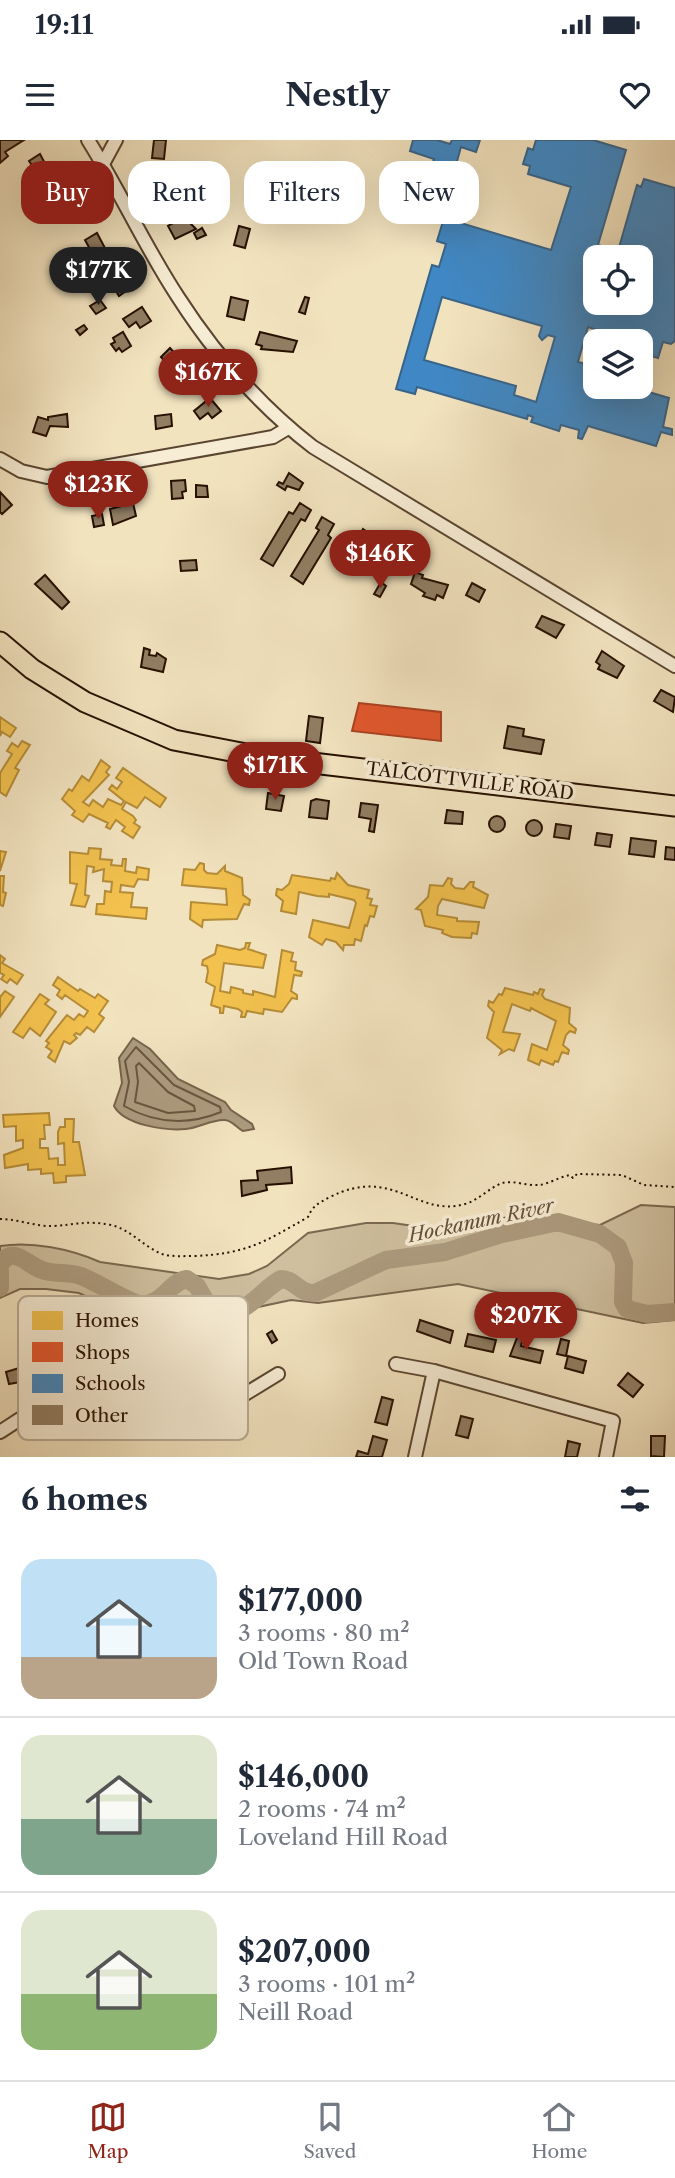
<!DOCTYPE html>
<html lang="en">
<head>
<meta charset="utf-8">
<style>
  :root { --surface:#fff; --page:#f2f2f3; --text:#1f2937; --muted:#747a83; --line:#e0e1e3; --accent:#8f2418 }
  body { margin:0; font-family:"Libre Caslon Text",serif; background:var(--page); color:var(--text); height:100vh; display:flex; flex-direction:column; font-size:26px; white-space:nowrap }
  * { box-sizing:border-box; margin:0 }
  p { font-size:23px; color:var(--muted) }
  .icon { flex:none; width:38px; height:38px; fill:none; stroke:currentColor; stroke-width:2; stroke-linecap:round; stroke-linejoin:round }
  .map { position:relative; height:1317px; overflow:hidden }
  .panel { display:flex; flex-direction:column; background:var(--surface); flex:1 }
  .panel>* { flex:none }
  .top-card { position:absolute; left:21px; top:21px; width:634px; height:63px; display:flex; gap:14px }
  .controls { position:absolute; left:583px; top:105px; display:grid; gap:14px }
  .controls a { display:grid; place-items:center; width:70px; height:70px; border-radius:14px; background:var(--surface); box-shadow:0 7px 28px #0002; font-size:35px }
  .price { position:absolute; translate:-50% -60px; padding:0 16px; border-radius:24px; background:var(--accent); color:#fff; font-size:23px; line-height:46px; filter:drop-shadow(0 2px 4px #0008) }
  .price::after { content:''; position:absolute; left:50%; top:42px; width:21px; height:16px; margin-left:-10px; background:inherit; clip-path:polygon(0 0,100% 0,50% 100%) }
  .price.on { background:#222; color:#fff }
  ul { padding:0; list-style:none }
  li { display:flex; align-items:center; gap:21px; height:175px; padding:0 21px }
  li+li { border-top:2px solid var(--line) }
  li span { display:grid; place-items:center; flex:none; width:196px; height:140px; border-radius:21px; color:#555 }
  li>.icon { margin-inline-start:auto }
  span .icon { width:84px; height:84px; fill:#fffc; stroke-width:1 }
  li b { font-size:30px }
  h2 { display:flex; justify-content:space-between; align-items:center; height:84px; padding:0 21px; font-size:30px }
  .tag { padding:0 24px; border-radius:21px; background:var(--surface); box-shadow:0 7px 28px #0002; font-size:24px; line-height:63px }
  .tag.on { background:var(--accent); color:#fff }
  .status { display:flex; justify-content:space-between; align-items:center; height:49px; padding:0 35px; background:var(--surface); direction:ltr }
  .status svg { height:19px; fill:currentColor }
  header { display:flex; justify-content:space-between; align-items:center; height:91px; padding:0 21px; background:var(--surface); font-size:32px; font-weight:700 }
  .tab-bar { display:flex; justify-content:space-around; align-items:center; height:98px; border-top:2px solid var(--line); background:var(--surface); font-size:19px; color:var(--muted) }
  .tab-bar a { display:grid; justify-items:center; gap:4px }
  .tab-bar .on { color:var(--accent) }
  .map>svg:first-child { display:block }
</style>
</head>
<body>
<div class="status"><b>19:11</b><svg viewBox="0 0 49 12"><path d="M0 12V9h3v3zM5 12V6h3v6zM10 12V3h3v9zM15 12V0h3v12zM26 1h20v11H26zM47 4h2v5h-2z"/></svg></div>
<header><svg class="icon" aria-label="menu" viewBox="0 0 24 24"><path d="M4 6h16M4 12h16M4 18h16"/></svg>Nestly<svg class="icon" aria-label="heart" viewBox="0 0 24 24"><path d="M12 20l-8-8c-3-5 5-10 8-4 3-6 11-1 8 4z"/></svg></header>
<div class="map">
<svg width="675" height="1317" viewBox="0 0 675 1317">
  <rect width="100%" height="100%" fill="#f2e3bf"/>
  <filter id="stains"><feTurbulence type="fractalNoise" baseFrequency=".00286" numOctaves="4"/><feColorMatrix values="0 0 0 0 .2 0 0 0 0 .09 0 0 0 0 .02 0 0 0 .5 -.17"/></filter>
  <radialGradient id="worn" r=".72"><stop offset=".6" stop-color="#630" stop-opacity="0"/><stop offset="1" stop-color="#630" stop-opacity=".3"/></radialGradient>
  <path fill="#cfbf9f" stroke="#7b6850" stroke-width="2" d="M641 1065 675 1067V1180L643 1183 458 1144 318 1163 291 1160 197 1180 158 1179 112 1169 79 1153 46 1149H20L0 1158V1106C32 1101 71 1109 100 1122L219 1139 249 1134 267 1126 308 1093 366 1083H393L455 1092 507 1077 600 1085Z"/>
  <path fill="#ad9b7e" stroke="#77634c" stroke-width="2" d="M133 898 150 909 178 939 225 962 231 970 252 984 254 989 243 991C237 988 233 981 225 980 212 979 199 988 186 989 166 991 124 985 114 966L122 943 119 918Z"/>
  <g fill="#f2c14e" stroke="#b58c37" stroke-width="2">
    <polygon points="0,577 16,588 10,597 2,592 0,596"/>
    <polygon points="22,601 30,605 15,628 19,630 6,656 0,652 0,633 12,614 7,611 12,603 18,607"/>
    <polygon points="101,620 110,627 106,632 109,635 83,662 89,666 93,660 103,667 108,659 121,665 124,661 109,649 112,645 117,649 122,642 116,638 123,628 166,658 160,667 145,657 137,668 126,662 122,669 133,676 136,680 134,683 140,687 133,698 122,691 125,687 116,680 110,689 106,687 108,683 89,674 83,682 72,675 75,671 62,659 69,649 72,651 82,636 89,641"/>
    <polygon points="89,708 101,709 100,719 112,720 111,725 122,726 123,719 126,719 125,731 136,733 137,727 149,729 148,740 138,739 134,747 121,745 120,752 133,753 131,767 147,768 146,779 96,774 97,764 104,764 105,751 111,752 112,742 103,741 104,729 93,732 94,727 87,726 85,755 89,756 85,767 71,765 77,744 70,743 70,712 88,714"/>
    <polygon points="0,711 6,712 0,731"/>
    <polygon points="200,723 204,724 204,730 207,733 217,734 225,726 225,731 242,738 243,755 250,760 249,765 244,764 237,779 203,780 202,787 190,779 191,762 227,765 226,749 182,745 184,729 195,730"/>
    <polygon points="337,733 348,745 369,750 367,758 372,759 370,765 377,766 374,777 370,776 367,786 365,785 361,801 355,799 354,805 344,805 343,810 336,802 326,799 322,805 309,797 313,780 349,788 356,763 354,760 329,754 329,757 317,756 299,752 296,774 281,771 283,761 276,755 277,749 282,750 289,744 292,735 330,741 331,738 335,739"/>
    <polygon points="0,736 4,736 3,752 6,753 3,766 0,765"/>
    <polygon points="448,738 452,739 451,744 455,748 464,749 470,742 474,742 473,747 488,755 484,768 442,759 438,766 437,775 457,778 457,781 479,782 477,794 472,793 471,798 452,797 442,793 443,790 425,786 421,770 416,769 428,757 430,745 443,746"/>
    <polygon points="246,803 250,803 248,809 266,815 263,828 224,823 220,851 230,853 231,847 243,850 243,853 253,855 253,851 275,857 282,810 293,813 291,821 296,822 295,830 302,832 301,836 294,835 291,851 297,855 297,859 292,858 282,872 264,869 263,874 247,871 245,877 241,877 242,872 238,869 224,866 223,873 220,873 220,868 211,865 215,847 206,842 208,831 207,826 202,825 203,820 215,814 217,805 240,810 245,808"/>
    <polygon points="0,815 5,819 2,823 23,835 17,844 10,839 7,843 1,839 4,835 0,833"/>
    <polygon points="58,837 78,851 80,849 95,858 98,854 108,861 99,874 104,878 94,892 87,887 80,895 76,893 74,895 77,898 70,904 64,901 55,922 48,917 52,911 46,907 49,903 46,901 67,875 74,880 79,874 84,877 88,871 65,855 62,859 57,855 60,850 53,845"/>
    <polygon points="505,848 533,855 534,852 538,854 540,849 544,850 542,855 545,859 570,868 569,883 576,889 575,893 570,891 566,895 563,905 569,910 568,914 562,912 558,922 555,921 553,925 541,920 539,925 528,920 532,904 547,910 556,881 531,868 530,871 512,864 503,892 520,894 514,911 509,909 500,914 502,910 487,898 494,872 488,866 489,861 493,863 499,854 502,855"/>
    <polygon points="5,851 14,857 0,877 0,857"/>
    <polygon points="40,854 49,860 45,864 56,872 40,896 30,888 23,898 13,892"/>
    <polygon points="49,973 50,985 44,985 45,999 40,999 40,1008 48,1008 49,1019 58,1018 58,1025 65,1025 64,1003 58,1004 58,992 60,987 65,987 65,979 74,979 73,1002 79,1002 85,1035 66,1036 66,1042 54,1043 53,1033 41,1034 41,1029 28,1030 28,1024 5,1028 4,1015 23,1008 23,1000 16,1001 16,986 4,987 3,975"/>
  </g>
  <polygon fill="#e4572e" stroke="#ab4220" stroke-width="2" points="359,563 441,572 441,601 352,591"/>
  <g fill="#3f88c5" stroke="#38648a" stroke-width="2" fill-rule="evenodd">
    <polygon points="413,0 437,0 450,4 452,0 480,0 476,12 461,7 454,32 467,35 467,44 452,40 442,73 417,66 434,19 410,11"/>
    <path d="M536 0H593L626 10 598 105 618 111 637 45 641 47 644 39 675 48V201L671 204 663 202 658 218 640 213V201H595V247H632L669 258 663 287 672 289V295L661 292 656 306 588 286 582 299 578 298 579 290 561 285 559 291 531 282 533 277 528 275 527 279 417 247 415 254 396 249 432 125 439 127 446 104 437 101 444 78 551 110 571 47 528 34 530 26 523 24 528 8 533 10ZM595 117H640V163H595ZM442 157 542 186 539 196 542 200 548 195 555 197 536 262 514 255 516 246 424 220ZM588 187 597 190 587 224 578 222Z"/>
  </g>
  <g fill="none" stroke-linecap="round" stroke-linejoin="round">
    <g stroke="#6a563f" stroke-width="2">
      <path d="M136 907 174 945 220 967 221 972C187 986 156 984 124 966L129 942 125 921Z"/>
      <polygon points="139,923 168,952 194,966 195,971 168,973 135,962 138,942 136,926"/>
    </g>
    <g stroke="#ad9b7e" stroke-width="18">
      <path d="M0 1125C13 1104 27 1125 42 1130 54 1135 68 1131 81 1136 101 1144 120 1158 141 1165 164 1164 169 1142 187 1139L197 1146 209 1167C242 1186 257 1152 281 1139 295 1139 299 1154 315 1153L386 1120 445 1112 502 1094 558 1082 600 1094 618 1107 624 1123 623 1162 627 1169 647 1174 675 1172"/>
      <polyline points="0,1132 0,1148"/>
    </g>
  </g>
  <g fill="#917e63" stroke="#271000" stroke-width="2">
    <polygon points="0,0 24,0 5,12 8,16 0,23"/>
    <polygon points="154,0 166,0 164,19 152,18"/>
    <polygon points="40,14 51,35 60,29 67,40 49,50 29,21"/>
    <polygon points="164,39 174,55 177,53 181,59 170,66 166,60 163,62 153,45"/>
    <polygon points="76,55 86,74 64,81 60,73 69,68 65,61"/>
    <polygon points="184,77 196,89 175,99 168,86"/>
    <polygon points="239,86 250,89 245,108 234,105"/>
    <polygon points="202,88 206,95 197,99 194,93"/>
    <polygon points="97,93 106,110 96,120 85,100"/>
    <polygon points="81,119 89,131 78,137 71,124"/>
    <polygon points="120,134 130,148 119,156 110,141"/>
    <polygon points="231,157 248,161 244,180 227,176"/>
    <polygon points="305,157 309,158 305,174 299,172"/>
    <polygon points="100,160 106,168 96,174 90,166"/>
    <polygon points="142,167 151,181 140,188 136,182 129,187 123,179"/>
    <polygon points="84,185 87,189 80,195 76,190"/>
    <polygon points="123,192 131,206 122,212 119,208 116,211 111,204 115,202 113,198"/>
    <polygon points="260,192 297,201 293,212 261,209 262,206 256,204"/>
    <polygon points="170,208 179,218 170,227 161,217"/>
    <polygon points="210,258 221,271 212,278 208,273 200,279 194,271"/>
    <polygon points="67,274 68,287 50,286 46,296 33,292 38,277 48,280 48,277"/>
    <polygon points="171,274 172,286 156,289 155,276"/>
    <polygon points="289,333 303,343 299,350 287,346 285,350 277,345 279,342 283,344"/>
    <polygon points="185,340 186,351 182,352 183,358 172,359 171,341"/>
    <polygon points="196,345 207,346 208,357 196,357"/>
    <polygon points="0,352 12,365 2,374 0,372"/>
    <polygon points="133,363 136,376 113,385 110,369"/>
    <polygon points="300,363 311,370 305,381 301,379 273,426 261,419 289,372 293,374"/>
    <polygon points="102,374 104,385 94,387 92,376"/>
    <polygon points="322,377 334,384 328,395 331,398 303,444 291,436 319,390 316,388"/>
    <polygon points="363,389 390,407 383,420 377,416 374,420 365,415 368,409 355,404"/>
    <polygon points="196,420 197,430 181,431 180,421"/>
    <polygon points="415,432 423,435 422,438 448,445 443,458 437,455 435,460 423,456 425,453 411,444"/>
    <polygon points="45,435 69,462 62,469 35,444"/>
    <polygon points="381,442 386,446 380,457 374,454"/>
    <polygon points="472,443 485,450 479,462 466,455"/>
    <polygon points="542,476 564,485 556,498 536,487"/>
    <polygon points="144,508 150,510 149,515 156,516 157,513 166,519 163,532 141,527"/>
    <polygon points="602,511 624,526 617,538 598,529 600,525 596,522"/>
    <polygon points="661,550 675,557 673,572 654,561"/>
    <polygon points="309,576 323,578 320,603 306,601"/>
    <polygon points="508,586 524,589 523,596 544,600 541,614 504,608"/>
    <polygon points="268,653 284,656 281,671 266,669"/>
    <polygon points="316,659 329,661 327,679 309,677 311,661"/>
    <polygon points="361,663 378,665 374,692 369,691 371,679 359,677"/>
    <polygon points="447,670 463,672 462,684 445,683"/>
    <circle cx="497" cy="684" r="8"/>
    <circle cx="534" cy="688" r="8"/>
    <polygon points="556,684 571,686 569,699 554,697"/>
    <polygon points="597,693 612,695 610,707 595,705"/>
    <polygon points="631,698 656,701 654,717 629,714"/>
    <polygon points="666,707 675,708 675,720 665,719"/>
    <polygon points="291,1027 292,1043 266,1045 267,1050 242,1056 241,1041 258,1040 257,1031"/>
    <polygon points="420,1180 453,1191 450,1203 417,1191"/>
    <polygon points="272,1191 277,1200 272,1203 267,1194"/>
    <polygon points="468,1194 496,1200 493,1212 465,1206"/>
    <polygon points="518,1195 523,1197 521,1206 543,1211 540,1223 510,1216"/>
    <polygon points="561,1199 569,1201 566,1216 557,1214"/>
    <polygon points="568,1216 586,1221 583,1233 565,1228"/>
    <polygon points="36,1223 39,1233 30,1235 31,1240 9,1244 6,1232"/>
    <polygon points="628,1233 643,1245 633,1257 618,1245"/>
    <polygon points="382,1257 393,1260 387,1285 375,1282"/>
    <polygon points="461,1276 473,1279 468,1298 456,1295"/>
    <polygon points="373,1296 387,1300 382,1317 356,1317 358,1311 368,1314"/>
    <polygon points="651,1296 665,1296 664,1317 651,1316"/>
    <polygon points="568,1301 580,1304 577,1317 565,1317"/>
  </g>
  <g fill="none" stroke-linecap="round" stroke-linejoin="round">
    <g stroke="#5a4530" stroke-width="16">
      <g id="minor">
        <path d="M88 0C120 51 145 107 178 157 214 213 260 266 313 307L675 526"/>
        <polyline points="103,24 116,0"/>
        <polyline points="0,319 21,331 47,337 273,297 288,288"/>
        <polyline points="396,1224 434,1231 613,1281 606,1317"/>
        <polyline points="0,1292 23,1277 54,1268 214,1262 242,1256 278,1234"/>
        <polyline points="415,1317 434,1231"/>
      </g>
    </g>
    <g stroke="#271000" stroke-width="23">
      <polyline id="primary" points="0,502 32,529 85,562 174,600 262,617 675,666"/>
    </g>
    <path stroke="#271000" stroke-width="2" stroke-dasharray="2 3.5" stroke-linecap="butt" d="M0 1079C18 1079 37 1087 53 1086 74 1085 87 1080 111 1085 130 1089 144 1107 162 1114 172 1117 183 1116 194 1116 246 1114 265 1102 308 1077 313 1065 319 1063 330 1057 394 1025 416 1078 465 1064 479 1060 489 1048 502 1043 513 1040 527 1046 539 1045 549 1044 559 1037 570 1035L573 1038 577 1034 622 1035 644 1045 675 1047"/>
    <use href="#minor" stroke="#f7edd5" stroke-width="12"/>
    <use href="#primary" stroke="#f2e3bf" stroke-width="19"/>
  </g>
  <g text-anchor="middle" stroke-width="7" stroke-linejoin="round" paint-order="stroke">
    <g font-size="18" fill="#271000" stroke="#f7edd5">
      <text transform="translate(470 641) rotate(7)" y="6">TALCOTTVILLE ROAD</text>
    </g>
    <g font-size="19" font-style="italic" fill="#634f39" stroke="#f7edd5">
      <text transform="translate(481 1080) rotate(-12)" y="7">Hockanum River</text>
    </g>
  </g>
  <rect x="18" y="1156" width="230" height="144" rx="10" fill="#f7edd5" stroke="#b9ab95" stroke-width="2"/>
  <rect x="32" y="1171" width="31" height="19" fill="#f2c14e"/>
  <rect x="32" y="1202" width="31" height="20" fill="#e4572e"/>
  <rect x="32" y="1234" width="31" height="19" fill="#3f88c5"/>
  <rect x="32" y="1265" width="31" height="20" fill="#917e63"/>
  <g font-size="19" fill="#271000">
    <text x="75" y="1187">Homes</text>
    <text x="75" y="1219">Shops</text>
    <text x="75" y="1250">Schools</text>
    <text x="75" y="1282">Other</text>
  </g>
  <rect width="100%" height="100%" filter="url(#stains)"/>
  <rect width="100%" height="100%" fill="url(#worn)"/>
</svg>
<div class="controls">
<a><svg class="icon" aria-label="locate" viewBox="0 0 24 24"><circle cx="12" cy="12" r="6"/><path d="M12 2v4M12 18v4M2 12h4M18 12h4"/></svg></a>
<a><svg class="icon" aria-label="layers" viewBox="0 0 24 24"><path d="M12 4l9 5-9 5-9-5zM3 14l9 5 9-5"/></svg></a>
</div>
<b class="price on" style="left:98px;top:167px">$177K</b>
<b class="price" style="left:208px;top:269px">$167K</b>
<b class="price" style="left:98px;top:381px">$123K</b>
<b class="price" style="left:380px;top:450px">$146K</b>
<b class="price" style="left:275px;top:662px">$171K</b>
<b class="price" style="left:526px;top:1212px">$207K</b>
<div class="top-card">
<a class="tag on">Buy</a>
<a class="tag">Rent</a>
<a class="tag">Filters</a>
<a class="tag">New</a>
</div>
</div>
<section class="panel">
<h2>6 homes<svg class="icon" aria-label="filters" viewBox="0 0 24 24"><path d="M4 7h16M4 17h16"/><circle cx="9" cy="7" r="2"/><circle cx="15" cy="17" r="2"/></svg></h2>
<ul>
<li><span style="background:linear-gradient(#bfe0f5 70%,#b9a48a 0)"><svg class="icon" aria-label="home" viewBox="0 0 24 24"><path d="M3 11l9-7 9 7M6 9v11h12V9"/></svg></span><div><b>$177,000</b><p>3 rooms · 80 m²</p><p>Old Town Road</p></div></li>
<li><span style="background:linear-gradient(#dfe7d0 60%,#7fa58c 0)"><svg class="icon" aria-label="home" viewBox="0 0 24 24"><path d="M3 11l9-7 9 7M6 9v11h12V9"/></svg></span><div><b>$146,000</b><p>2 rooms · 74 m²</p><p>Loveland Hill Road</p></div></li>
<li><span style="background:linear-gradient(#dfe7d0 60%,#8fb573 0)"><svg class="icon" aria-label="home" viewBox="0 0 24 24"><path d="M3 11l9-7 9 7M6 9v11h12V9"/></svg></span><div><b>$207,000</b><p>3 rooms · 101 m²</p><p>Neill Road</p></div></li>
</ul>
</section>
<nav class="tab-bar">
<a class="on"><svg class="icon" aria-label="map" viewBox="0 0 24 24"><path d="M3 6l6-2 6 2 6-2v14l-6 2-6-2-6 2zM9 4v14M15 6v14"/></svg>Map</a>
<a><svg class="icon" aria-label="saved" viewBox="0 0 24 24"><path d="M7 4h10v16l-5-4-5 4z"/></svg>Saved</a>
<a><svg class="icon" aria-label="home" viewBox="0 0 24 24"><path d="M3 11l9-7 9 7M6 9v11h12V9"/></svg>Home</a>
</nav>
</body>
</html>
